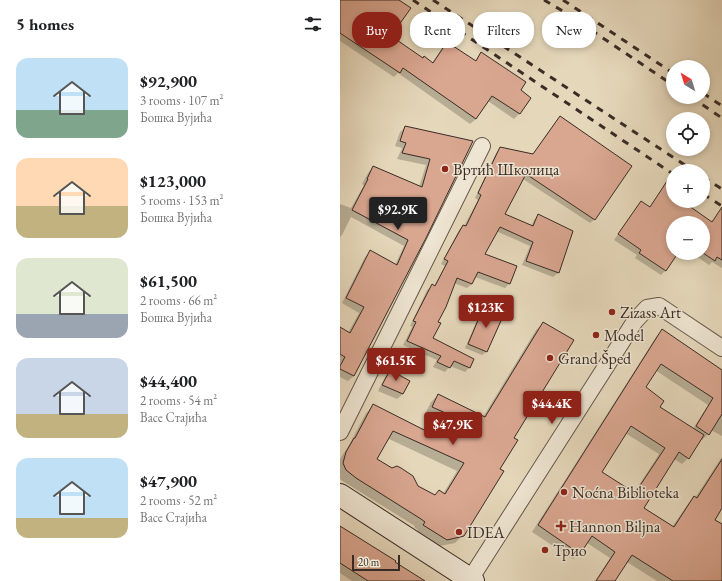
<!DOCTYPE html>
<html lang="en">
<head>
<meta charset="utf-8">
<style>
  :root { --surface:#fff; --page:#f2f2f2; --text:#202124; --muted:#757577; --accent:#8f2418 }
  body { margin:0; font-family:"EB Garamond",serif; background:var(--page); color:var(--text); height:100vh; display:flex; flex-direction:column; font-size:15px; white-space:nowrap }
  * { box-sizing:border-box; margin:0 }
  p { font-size:13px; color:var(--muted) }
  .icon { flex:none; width:22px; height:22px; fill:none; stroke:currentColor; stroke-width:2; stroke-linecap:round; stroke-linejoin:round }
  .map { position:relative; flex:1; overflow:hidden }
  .side { display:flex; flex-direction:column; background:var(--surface); width:340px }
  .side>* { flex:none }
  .banner { position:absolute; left:12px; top:12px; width:310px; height:36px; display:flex; gap:8px }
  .needle { width:26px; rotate:322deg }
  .controls { position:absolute; left:326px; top:60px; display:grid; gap:8px }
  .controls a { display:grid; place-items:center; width:44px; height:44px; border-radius:50%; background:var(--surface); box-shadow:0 2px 6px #0003; font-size:20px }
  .scale { position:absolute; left:12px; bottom:10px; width:48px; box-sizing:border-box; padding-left:4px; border:2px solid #392c26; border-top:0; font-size:11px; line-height:14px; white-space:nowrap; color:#392c26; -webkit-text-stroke:3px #eee5d2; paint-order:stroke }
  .price { position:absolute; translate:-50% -34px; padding:0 9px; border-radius:4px; background:var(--accent); color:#fff; font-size:13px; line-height:26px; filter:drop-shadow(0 1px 2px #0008) }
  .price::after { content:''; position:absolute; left:50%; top:24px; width:12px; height:9px; margin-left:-6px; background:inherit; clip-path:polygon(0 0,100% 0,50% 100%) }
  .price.on { background:#222; color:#fff }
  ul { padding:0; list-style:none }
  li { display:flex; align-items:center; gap:12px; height:100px; padding:0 16px }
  li span { display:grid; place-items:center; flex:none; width:112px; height:80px; border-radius:12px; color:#555 }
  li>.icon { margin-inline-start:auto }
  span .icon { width:48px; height:48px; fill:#fffc; stroke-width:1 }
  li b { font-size:17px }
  h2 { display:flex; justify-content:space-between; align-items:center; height:48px; padding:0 16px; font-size:17px }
  .pill { padding:0 14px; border-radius:16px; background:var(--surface); box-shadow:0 2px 6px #0003; font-size:14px; line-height:36px }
  .pill.on { background:var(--accent); color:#fff }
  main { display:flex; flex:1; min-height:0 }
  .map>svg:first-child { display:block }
</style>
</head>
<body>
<main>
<section class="side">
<h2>5 homes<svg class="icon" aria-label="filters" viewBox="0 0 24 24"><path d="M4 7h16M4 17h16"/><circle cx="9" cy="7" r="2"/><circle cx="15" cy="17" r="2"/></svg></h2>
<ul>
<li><span style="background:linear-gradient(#bfe0f5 65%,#7fa58c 0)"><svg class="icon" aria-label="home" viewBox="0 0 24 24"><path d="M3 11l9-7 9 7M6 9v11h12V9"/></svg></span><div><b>$92,900</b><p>3 rooms · 107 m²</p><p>Бошка Вујића</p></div></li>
<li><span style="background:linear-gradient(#ffd9b3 60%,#c2b280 0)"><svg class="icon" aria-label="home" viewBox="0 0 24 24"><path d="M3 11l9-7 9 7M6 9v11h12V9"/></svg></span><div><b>$123,000</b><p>5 rooms · 153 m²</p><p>Бошка Вујића</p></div></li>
<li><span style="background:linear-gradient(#dfe7d0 70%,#9aa5b1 0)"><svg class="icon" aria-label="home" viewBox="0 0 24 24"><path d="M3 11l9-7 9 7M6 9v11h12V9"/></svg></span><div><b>$61,500</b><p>2 rooms · 66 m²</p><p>Бошка Вујића</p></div></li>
<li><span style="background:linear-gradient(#c9d6e8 70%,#c2b280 0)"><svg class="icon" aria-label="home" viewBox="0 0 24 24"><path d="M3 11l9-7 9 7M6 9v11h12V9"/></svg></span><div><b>$44,400</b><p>2 rooms · 54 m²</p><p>Васе Стајића</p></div></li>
<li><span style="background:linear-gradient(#bfe0f5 75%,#c2b280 0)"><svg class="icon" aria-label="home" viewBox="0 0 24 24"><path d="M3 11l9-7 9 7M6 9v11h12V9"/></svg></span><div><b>$47,900</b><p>2 rooms · 52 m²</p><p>Васе Стајића</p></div></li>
</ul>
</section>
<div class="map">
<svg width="382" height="581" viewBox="0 0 382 581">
  <rect width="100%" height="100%" fill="#e5d7ba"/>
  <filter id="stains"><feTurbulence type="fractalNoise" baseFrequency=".005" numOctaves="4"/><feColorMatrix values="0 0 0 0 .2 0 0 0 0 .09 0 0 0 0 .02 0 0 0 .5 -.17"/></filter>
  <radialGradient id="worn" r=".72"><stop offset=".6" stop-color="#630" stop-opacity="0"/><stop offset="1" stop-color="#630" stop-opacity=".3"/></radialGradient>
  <g fill="#0003" fill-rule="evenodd">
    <polygon points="0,0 57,0 49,36 83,59 92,63 102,48 107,43 135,61 141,53 179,91 189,98 179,114 174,119 148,101 136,119 130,124 58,73 54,77 0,41"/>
    <polygon points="66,127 131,141 14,376 8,381 0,377 0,328 8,333 19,313 2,303 25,257 30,252 55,265 64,246 11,217 2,235 0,237 0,204 11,208 24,185 22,184 28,173 33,167 79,187 86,165 57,159 62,148 55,146 60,132"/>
    <polygon points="161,148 255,219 250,223 183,179 164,215 191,226 194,220 198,215 232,232 218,273 213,277 182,265 190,246 156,231 144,255 175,267 169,284 165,288 135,277 132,284 127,288 114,283 96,322 91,339 133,359 129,368 125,372 110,366 105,372 93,367 97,360 63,345 72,327 70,326 87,290 92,286 94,286 105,266 101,264 119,230 123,226 124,226 138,200 135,198 156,153"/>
    <polygon points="326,185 333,190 333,201 341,201 372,223 382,224 382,268 372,262 369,265 352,253 363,253 363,223 333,223 333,253 338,253 325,271 321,275 295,258 297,255 274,240 297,207 301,202 309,208 321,190"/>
    <polygon points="145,307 162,314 146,352 142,355 125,348 141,311"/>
    <path d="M204 323 173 438 159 469 123 535 115 543 100 546 77 532 78 530 74 527 75 526 1 480 0 478V459L9 445 26 413 33 406 96 437 104 422 85 414 91 402 98 395 143 417 196 330ZM47 438 117 471 103 494 94 496 35 459Z"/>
    <path d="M322 331 382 371V436L371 430 368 434 362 440 360 439 348 458 342 464 334 459 303 508 332 527 348 504 354 497 355 498 382 457V506L373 520 382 526V581H317L287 562 274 581H255L270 558 247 543 240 553 233 559 192 532 316 337ZM315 370 368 405 353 429 319 407 304 387ZM285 433 319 454 294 493 260 473Z"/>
    <polygon points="50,371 69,381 63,394 57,399 38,391 45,377"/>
    <polygon points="0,527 54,563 83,581 12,581 0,573"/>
  </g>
  <g fill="#d9a690" stroke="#392c26" fill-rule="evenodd">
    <polygon points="0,0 59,0 71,8 51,36 83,58 84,56 93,63 107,42 136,61 141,52 186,82 181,90 191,98 180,114 152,96 136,119 63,68 60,73 0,33"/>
    <polygon points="220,116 292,166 255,220 186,174 165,214 193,226 198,214 233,231 219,273 186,261 193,242 160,227 145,254 177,266 170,284 138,272 132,284 117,278 106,307 98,322 101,323 93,338 134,359 130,368 114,361 110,368 97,362 101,356 67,341 76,322 73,321 92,284 95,286 108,261 104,259 123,225 126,226 141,195 138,193 160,147 193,154"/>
    <polygon points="65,126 133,141 86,238 14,376 0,369 0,366 5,357 0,354 0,327 10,333 24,307 6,298 30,250 57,265 68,240 12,210 28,179 27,179 33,166 82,187 90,159 62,153 66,143 60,141"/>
    <polygon points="333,172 333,201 342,201 372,222 382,207 382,260 377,257 375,261 363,253 363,223 333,223 333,254 336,256 326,271 299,253 301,250 278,234 301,201 310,207"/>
    <polygon points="144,306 164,314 147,352 128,344"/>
    <path d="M203 322 234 340 174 438 178 440 160 469 164 471 124 536 107 540 83 525 85 522 81 519 16 478 6 470 3 463 6 452 14 438H15L33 404 98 437 110 415 92 407 98 394 145 417ZM53 431 124 463 105 494 99 490 95 495 78 486 73 476 61 468 57 466 52 468 37 459Z"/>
    <path d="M322 329 382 370V414L369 435 356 426 373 398 321 364 306 387 324 401 320 407 364 435 349 459 339 452 304 508 334 527 354 496 357 498 382 459V508L375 520 382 524V581H333L292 555 275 581H256L275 552 252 536 240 554 198 525ZM291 426 325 448 295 493 262 472Z"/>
    <polygon points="50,370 70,381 63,394 42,385"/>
    <polygon points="0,526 56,561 55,562 85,581 28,581 25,579 0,563"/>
  </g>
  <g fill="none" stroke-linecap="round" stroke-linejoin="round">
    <g stroke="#64574b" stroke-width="18">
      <g id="street">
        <polyline points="0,432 142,146"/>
        <polyline points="129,581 295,321 307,308 319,306 382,348"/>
      </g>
    </g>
    <g stroke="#392c26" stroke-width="24">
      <polyline id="secondary" points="0,495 133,581"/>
    </g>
    <use href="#street" stroke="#eee5d2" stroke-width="16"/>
    <use href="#secondary" stroke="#eee5d2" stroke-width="22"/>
    <g stroke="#392c26" stroke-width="3" stroke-dasharray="7 7" stroke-linecap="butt">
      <polyline points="73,0 333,174"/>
      <polyline points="93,0 354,171"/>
      <polyline points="204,0 221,10 333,85"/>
      <polyline points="223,0 333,73"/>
      <polyline points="363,93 382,106"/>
      <polyline points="351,97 382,118"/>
      <polyline points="363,177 382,189"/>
      <polyline points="363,194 382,206"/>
    </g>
  </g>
  <g fill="#8f2418" stroke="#eee5d2" stroke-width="1.5">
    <circle cx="105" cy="169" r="4"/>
    <circle cx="272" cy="312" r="4"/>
    <circle cx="256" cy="335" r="4"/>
    <circle cx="210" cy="358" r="4"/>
    <circle cx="224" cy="492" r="4"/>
    <path d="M219 520h4v4h4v4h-4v4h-4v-4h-4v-4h4z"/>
    <circle cx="119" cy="532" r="4"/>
    <circle cx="205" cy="550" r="4"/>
  </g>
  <g text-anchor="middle" stroke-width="3" stroke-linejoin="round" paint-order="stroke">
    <g font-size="16" fill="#392c26" stroke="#eee5d2" text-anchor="start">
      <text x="113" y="175">Вртић Школица</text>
      <text x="280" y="318">Zizass Art</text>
      <text x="264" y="341">Model</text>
      <text x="218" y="364">Grand Šped</text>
      <text x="232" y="498">Noćna Biblioteka</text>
      <text x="229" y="532">Hannon Biljna</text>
      <text x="127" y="538">IDEA</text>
      <text x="213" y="556">Трио</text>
    </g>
  </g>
  <rect width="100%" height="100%" filter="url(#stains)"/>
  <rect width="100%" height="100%" fill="url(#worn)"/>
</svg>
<div class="controls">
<a><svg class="needle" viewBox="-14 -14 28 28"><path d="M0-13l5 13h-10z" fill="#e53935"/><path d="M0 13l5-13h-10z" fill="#757577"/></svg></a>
<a><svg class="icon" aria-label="locate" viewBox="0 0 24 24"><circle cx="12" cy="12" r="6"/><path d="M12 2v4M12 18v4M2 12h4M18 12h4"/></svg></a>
<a>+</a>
<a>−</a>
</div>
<div class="scale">20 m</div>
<b class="price on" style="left:58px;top:231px">$92.9K</b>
<b class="price" style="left:146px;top:329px">$123K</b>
<b class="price" style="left:56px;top:382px">$61.5K</b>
<b class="price" style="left:212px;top:425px">$44.4K</b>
<b class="price" style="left:113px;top:446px">$47.9K</b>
<div class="banner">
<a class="pill on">Buy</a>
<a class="pill">Rent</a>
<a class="pill">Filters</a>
<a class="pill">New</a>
</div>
</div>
</main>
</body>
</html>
